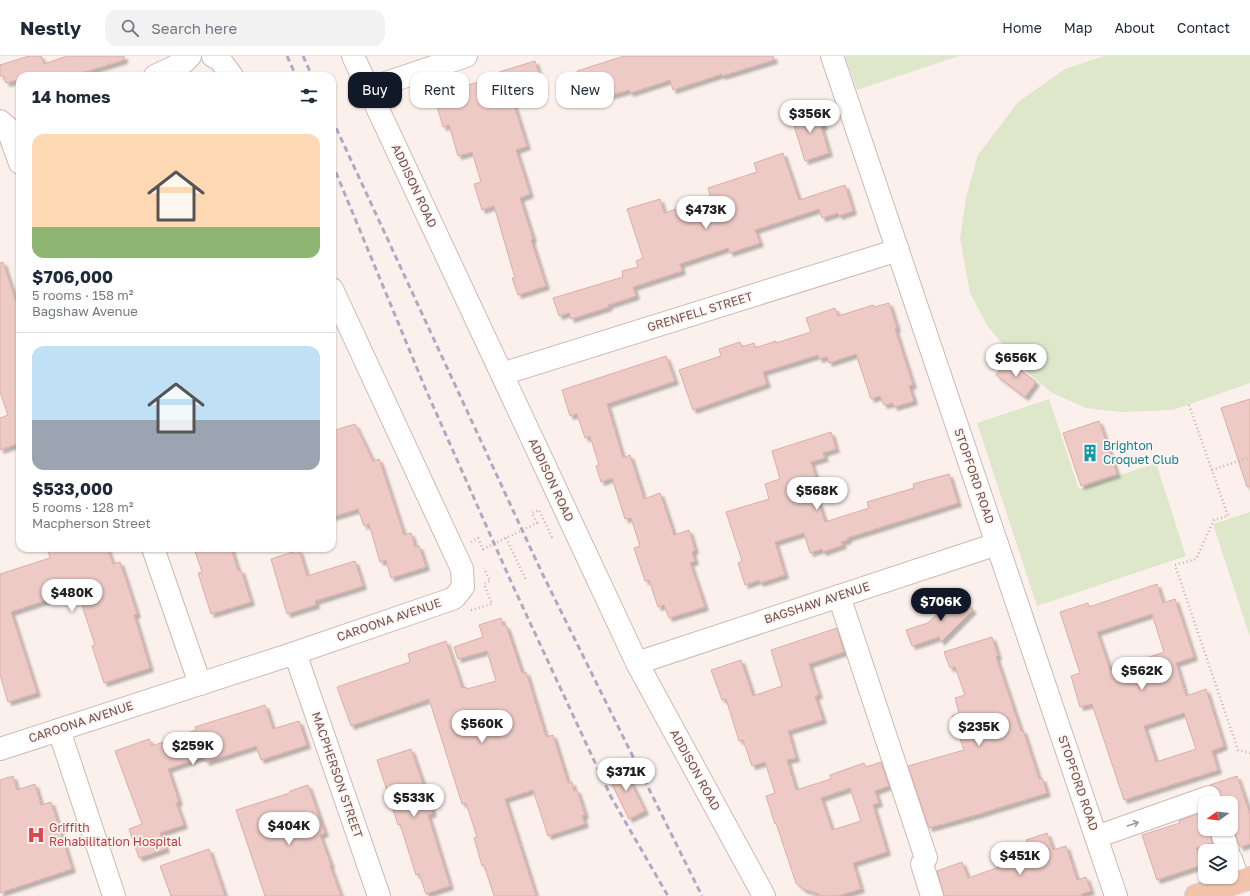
<!DOCTYPE html>
<html lang="en">
<head>
<meta charset="utf-8">
<style>
  :root { --surface:#fff; --page:#f2f2f3; --text:#1f2937; --muted:#747a83; --line:#e0e1e3; --accent:#111827 }
  body { margin:0; font-family:"Golos Text",sans-serif; background:var(--page); color:var(--text); height:100vh; display:flex; flex-direction:column; font-size:15px; white-space:nowrap }
  * { box-sizing:border-box; margin:0 }
  p { font-size:13px; color:var(--muted) }
  .icon { flex:none; width:22px; height:22px; fill:none; stroke:currentColor; stroke-width:2; stroke-linecap:round; stroke-linejoin:round }
  .map { position:relative; flex:1; overflow:hidden }
  .drawer { position:absolute; left:16px; top:16px; width:320px; height:480px; display:flex; flex-direction:column; background:var(--surface); border-radius:12px; box-shadow:0 1px 3px #0004 }
  .drawer>* { flex:none }
  .banner { position:absolute; left:348px; top:16px; width:380px; height:36px; display:flex; gap:8px }
  .needle { width:26px; rotate:255deg }
  .buttons { position:absolute; left:1198px; top:740px; display:grid; gap:8px }
  .buttons a { display:grid; place-items:center; width:40px; height:40px; border-radius:8px; background:var(--surface); box-shadow:0 1px 3px #0004; font-size:20px }
  .price { position:absolute; translate:-50% -34px; padding:0 9px; border-radius:14px; background:#fff; color:#222; font-size:13px; line-height:26px; filter:drop-shadow(0 1px 2px #0008) }
  .price::after { content:''; position:absolute; left:50%; top:24px; width:12px; height:9px; margin-left:-6px; background:inherit; clip-path:polygon(0 0,100% 0,50% 100%) }
  .price.current { background:var(--accent); color:#fff }
  ul { padding:0; list-style:none }
  li { display:grid; align-content:center; gap:8px; height:212px; padding:0 16px }
  li+li { border-top:1px solid var(--line) }
  li span { display:grid; place-items:center; height:124px; border-radius:12px; color:#555 }
  li>.icon { margin-inline-start:auto }
  span .icon { width:72px; height:72px; fill:#fffc; stroke-width:1 }
  li b { font-size:17px }
  h2 { display:flex; justify-content:space-between; align-items:center; height:48px; padding:0 16px; font-size:17px }
  .tag { padding:0 14px; border-radius:12px; background:var(--surface); box-shadow:0 1px 3px #0004; font-size:14px; line-height:36px }
  .tag.current { background:var(--accent); color:#fff }
  header { display:flex; align-items:center; gap:24px; box-sizing:border-box; height:56px; padding:0 20px; background:var(--surface); border-bottom:1px solid var(--line) }
  header strong { font-size:19px }
  nav { display:flex; gap:22px; margin-inline-start:auto; font-size:14px }
  .search { width:280px; height:36px; background:var(--page); display:flex; align-items:center; gap:10px; box-sizing:border-box; padding:0 14px; border-radius:12px; color:var(--muted); font-size:15px }
  .map>svg:first-child { display:block }
</style>
</head>
<body>
<header>
<strong>Nestly</strong>
<div class="search"><svg class="icon" aria-label="search" viewBox="0 0 24 24"><circle cx="10" cy="10" r="6"/><path d="M15 15l6 6"/></svg>Search here</div>
<nav><a>Home</a><a>Map</a><a>About</a><a>Contact</a></nav>
</header>
<div class="map">
<svg width="1250" height="840" viewBox="0 0 1250 840">
  <defs>
    <filter id="shadow"><feDropShadow dx="3.5" dy="3.5" stdDeviation="1" flood-color="#0004"/></filter>
  </defs>
  <rect width="100%" height="100%" fill="#fbf0eb"/>
  <g fill="#dee7ca">
    <polygon points="845,0 959,0 857,34"/>
    <polygon points="1104,0 1250,0 1250,327 1173,354 1121,356 1086,352 1052,337 1019,309 987,269 970,237 960,183 966,141 978,99 1018,46 1065,13"/>
    <polygon points="1049,343 1079,433 1156,407 1186,500 1037,550 977,367"/>
    <polygon points="1250,456 1250,581 1213,468"/>
  </g>
  <g fill="#edcac5" stroke="#deada7" fill-rule="evenodd" filter="url(#shadow)">
    <polygon points="29,0 41,0 44,8 67,0 124,0 124,4 72,20 20,20 20,23 6,27 4,20 0,20 0,9"/>
    <polygon points="624,0 773,0 774,4 722,20 722,18 673,34 670,24 630,37 629,34 587,46 577,15"/>
    <polygon points="535,5 544,33 512,43 527,90 516,94 530,138 520,142 533,183 531,184 546,230 518,239 512,222 515,222 494,150 482,154 474,128 481,126 472,96 458,100 449,69 443,71 434,40 500,19 499,16"/>
    <polygon points="818,52 824,70 821,71 829,97 805,105 791,60"/>
    <polygon points="783,97 799,144 845,129 853,155 839,160 838,157 822,162 819,153 755,174 760,187 730,197 728,192 680,208 682,215 633,231 636,240 608,249 609,251 571,263 569,257 559,260 553,242 623,221 622,215 638,211 636,205 643,202 627,153 660,143 664,157 711,142 708,132 757,116 754,107"/>
    <polygon points="3,206 20,258 20,387 0,394 0,362 8,359 0,336 0,207"/>
    <polygon points="889,247 897,272 895,273 913,329 909,330 914,345 894,351 893,347 884,349 880,340 871,343 856,298 829,307 827,301 819,303 818,299 763,316 767,328 693,354 679,314 721,300 719,293 740,286 742,291 754,287 755,292 776,285 776,287 811,276 806,262 835,252 838,260 873,249 874,251"/>
    <polygon points="666,300 675,325 607,348 623,402 630,399 644,443 660,437 674,479 689,474 695,494 692,496 695,505 690,507 705,551 669,562 664,549 658,551 649,524 645,525 634,492 640,490 631,462 625,463 612,422 601,426 596,410 599,409 590,380 585,382 577,358 570,360 562,334"/>
    <polygon points="1007,304 1036,326 1025,341 996,319"/>
    <polygon points="1250,343 1250,430 1247,431 1221,352"/>
    <polygon points="1099,365 1117,418 1081,430 1063,377"/>
    <polygon points="355,368 373,405 379,403 404,479 411,477 415,491 419,490 426,511 391,522 386,504 380,506 369,468 364,470 358,453 332,461 332,375"/>
    <polygon points="831,376 836,393 823,397 825,402 811,406 819,432 814,433 825,466 869,452 867,446 914,432 913,428 949,418 958,447 847,482 848,484 841,486 843,489 823,496 822,493 810,497 804,477 775,486 785,519 760,527 759,524 745,529 738,507 742,505 726,456 769,443 765,428 780,423 772,395"/>
    <polygon points="47,492 107,492 113,508 120,506 137,558 134,559 150,612 104,627 92,590 95,589 77,534 11,556 37,637 8,646 0,619 0,518 50,502"/>
    <polygon points="194,492 231,492 238,515 241,514 251,546 211,558 198,517 202,516"/>
    <polygon points="299,494 307,520 355,505 363,530 315,545 316,549 287,558 271,503"/>
    <path d="M1157 528 1163 547 1175 543 1194 601 1176 607 1186 640 1206 633 1224 690 1212 695 1218 714 1124 744 1092 648 1080 651 1071 620 1080 617 1060 556 1088 547 1089 551ZM1152 558 1164 596 1110 614 1097 576ZM1184 657 1196 693 1156 706 1144 670Z"/>
    <polygon points="957,537 973,554 941,586 939,581 912,590 906,574 928,567"/>
    <polygon points="501,562 503,570 506,569 522,617 526,616 546,681 553,679 568,727 572,726 574,735 577,734 585,759 582,760 585,768 548,780 533,734 505,743 536,840 494,840 484,809 482,810 474,782 477,781 466,747 462,748 429,643 351,670 337,631 410,606 408,598 446,585 462,632 466,631 467,633 496,625 487,595 458,603 454,591 483,581 479,569"/>
    <path d="M837 572 844 596 809 608 819 639 815 640 823 664 788 675 796 702 787 704 796 734 831 723 830 719 864 707 866 711 881 706 889 730 875 735 879 747 873 749 887 796 853 807 861 833 838 840H820L819 838 803 833 796 827 776 767 775 768 766 740 775 737 765 706 752 710 743 684 739 685 726 643 722 644 711 614 741 604 753 640 782 630 771 594ZM850 732 861 765 832 774 821 742Z"/>
    <polygon points="992,581 998,600 996,601 1021,675 1023,674 1039,723 1042,722 1047,737 979,758 929,772 908,710 964,694 952,660 959,657 955,642 965,639 955,611 950,612 944,596"/>
    <polygon points="265,649 273,673 299,665 307,689 261,704 256,690 206,706 204,700 168,713 179,746 176,747 184,769 160,777 166,793 139,802 129,773 142,768 115,695 149,683 152,690 196,674 195,671"/>
    <polygon points="411,693 433,757 428,759 450,830 426,838 419,818 416,819 400,768 398,769 377,704"/>
    <polygon points="622,708 645,755 629,763 606,716"/>
    <polygon points="13,720 17,734 35,728 41,749 51,746 72,813 0,837 0,724"/>
    <polygon points="1237,720 1250,758 1250,788 1240,791 1231,766 1231,747 1223,747 1221,737 1218,732 1210,729"/>
    <polygon points="308,729 325,777 320,779 331,809 330,810 341,840 265,840 236,754 290,737 290,735"/>
    <polygon points="1203,756 1205,758 1205,773 1209,773 1212,787 1196,792 1202,809 1157,824 1142,779 1180,767 1179,765"/>
    <polygon points="1047,777 1053,794 1066,790 1077,824 1086,821 1091,835 1081,838 1082,840 944,840 937,815 962,806 968,822 1031,800 1026,784"/>
    <polygon points="209,793 225,840 171,840 160,810"/>
  </g>
  <g fill="none" stroke-linecap="round" stroke-linejoin="round">
    <g stroke="#ceb8b4" stroke-width="24">
      <g id="minor">
        <polyline points="213,0 220,4 232,20"/>
        <polyline points="353,0 637,607 764,840"/>
        <polyline points="832,0 1116,840"/>
        <polyline points="155,20 184,6 190,0"/>
        <polyline points="368,33 466,0"/>
        <polyline points="0,65 7,71 20,107"/>
        <polyline points="502,318 898,194"/>
        <polyline points="153,492 200,628"/>
        <polyline points="839,540 926,802 922,808 932,840"/>
        <polyline points="295,597 379,840"/>
        <polyline points="637,607 997,488"/>
        <polyline points="59,674 114,840"/>
        <polyline points="0,693 295,597 452,543 455,541 463,531 462,513 332,233"/>
        <polyline points="1221,773 1228,795"/>
        <polyline points="1096,781 1209,741 1211,747"/>
        <polyline points="1231,803 1239,826"/>
      </g>
    </g>
    <g stroke="#d5cbca" stroke-width="24">
      <polyline id="major" points="1196,840 1250,822"/>
    </g>
    <g stroke="#d2ada8" stroke-width="2.5" stroke-dasharray="1 3" stroke-linecap="butt">
      <polyline points="1189,349 1228,460 1214,464 1196,503 1175,509 1238,694 1250,697"/>
      <polyline points="1212,414 1250,401"/>
      <polyline points="506,482 526,524"/>
      <polyline points="471,486 478,482 483,493 537,467 532,457 539,454 552,481 555,480"/>
      <polyline points="471,554 492,548 484,528 490,525 484,512"/>
    </g>
    <use href="#minor" stroke="#fff" stroke-width="22"/>
    <use href="#major" stroke="#f2c3ab" stroke-width="22"/>
    <g stroke="#b0a9c4" stroke-width="3" stroke-dasharray="6 4" stroke-linecap="butt">
      <polyline points="287,0 296,20"/>
      <polyline points="303,0 312,20"/>
      <polyline points="332,63 542,517 702,840"/>
      <polyline points="332,107 426,334 513,530 611,741 668,840"/>
    </g>
  </g>
  <defs><path id="oneway-shaft" d="M-6 0H5M1.5-3L5.5 0L1.5 3" fill="none" stroke-width="1.6" stroke-linecap="round" stroke-linejoin="round"/></defs>
  <use stroke="#ab9896" href="#oneway-shaft" transform="translate(1133 768) rotate(-19)"/>
  <defs>
    <g id="building-bare" transform="scale(1.38)"><path d="M-4-6H4V6H1V3H-1V6H-4ZM-2.5-4.3h1.7v1.8h-1.7ZM.8-4.3h1.7v1.8H.8ZM-2.5-1h1.7V.8h-1.7ZM.8-1h1.7V.8H.8Z" fill="#0f9aa8" stroke="#fdf5f1" stroke-width="2.5" paint-order="stroke"/></g>
    <g id="hospital-bare" transform="scale(1.38)"><path d="M-5-5h3v3.5h4V-5h3V5h-3V1.5h-4V5h-3Z" fill="#e0444e" stroke="#fdf5f1" stroke-width="2.5" paint-order="stroke"/></g>
  </defs>
  <g fill-rule="evenodd">
    <use href="#building-bare" x="1090" y="397"/>
    <use href="#hospital-bare" x="36" y="779"/>
  </g>
  <g text-anchor="middle" stroke-width="3.5" stroke-linejoin="round" paint-order="stroke">
    <g font-size="12" fill="#735350" stroke="#fdf5f1">
      <text transform="translate(414 130) rotate(65)" y="4">ADDISON ROAD</text>
      <text transform="translate(700 256) rotate(-17)" y="4">GRENFELL STREET</text>
      <text transform="translate(974 420) rotate(71)" y="4">STOPFORD ROAD</text>
      <text transform="translate(551 424) rotate(65)" y="4">ADDISON ROAD</text>
      <text transform="translate(817 547) rotate(-18)" y="4">BAGSHAW AVENUE</text>
      <text transform="translate(389 564) rotate(-19)" y="4">CAROONA AVENUE</text>
      <text transform="translate(81 666) rotate(-18)" y="4">CAROONA AVENUE</text>
      <text transform="translate(695 714) rotate(61)" y="4">ADDISON ROAD</text>
      <text transform="translate(337 719) rotate(71)" y="4">MACPHERSON STREET</text>
      <text transform="translate(1078 727) rotate(71)" y="4">STOPFORD ROAD</text>
    </g>
    <g font-size="12" fill="#0d838f" stroke="#fdf5f1" text-anchor="start">
      <text x="1103" y="394">Brighton<tspan x="1103" dy="14">Croquet Club</tspan></text>
    </g>
    <g font-size="12" fill="#be3a42" stroke="#fdf5f1" text-anchor="start">
      <text x="49" y="776">Griffith<tspan x="49" dy="14">Rehabilitation Hospital</tspan></text>
    </g>
  </g>
</svg>
<div class="buttons">
<a><svg class="needle" viewBox="-14 -14 28 28"><path d="M0-13l5 13h-10z" fill="#e53935"/><path d="M0 13l5-13h-10z" fill="#747a83"/></svg></a>
<a><svg class="icon" aria-label="layers" viewBox="0 0 24 24"><path d="M12 4l9 5-9 5-9-5zM3 14l9 5 9-5"/></svg></a>
</div>
<b class="price" style="left:810px;top:78px">$356K</b>
<b class="price" style="left:706px;top:174px">$473K</b>
<b class="price" style="left:1016px;top:322px">$656K</b>
<b class="price" style="left:817px;top:455px">$568K</b>
<b class="price" style="left:72px;top:557px">$480K</b>
<b class="price current" style="left:941px;top:566px">$706K</b>
<b class="price" style="left:1142px;top:635px">$562K</b>
<b class="price" style="left:482px;top:688px">$560K</b>
<b class="price" style="left:979px;top:691px">$235K</b>
<b class="price" style="left:193px;top:710px">$259K</b>
<b class="price" style="left:626px;top:736px">$371K</b>
<b class="price" style="left:414px;top:762px">$533K</b>
<b class="price" style="left:289px;top:790px">$404K</b>
<b class="price" style="left:1020px;top:820px">$451K</b>
<div class="banner">
<a class="tag current">Buy</a>
<a class="tag">Rent</a>
<a class="tag">Filters</a>
<a class="tag">New</a>
</div>
<section class="drawer">
<h2>14 homes<svg class="icon" aria-label="filters" viewBox="0 0 24 24"><path d="M4 7h16M4 17h16"/><circle cx="9" cy="7" r="2"/><circle cx="15" cy="17" r="2"/></svg></h2>
<ul>
<li><span style="background:linear-gradient(#ffd9b3 75%,#8fb573 0)"><svg class="icon" aria-label="home" viewBox="0 0 24 24"><path d="M3 11l9-7 9 7M6 9v11h12V9"/></svg></span><div><b>$706,000</b><p>5 rooms · 158 m²</p><p>Bagshaw Avenue</p></div></li>
<li><span style="background:linear-gradient(#bfe0f5 60%,#9aa5b1 0)"><svg class="icon" aria-label="home" viewBox="0 0 24 24"><path d="M3 11l9-7 9 7M6 9v11h12V9"/></svg></span><div><b>$533,000</b><p>5 rooms · 128 m²</p><p>Macpherson Street</p></div></li>
</ul>
</section>
</div>
</body>
</html>
